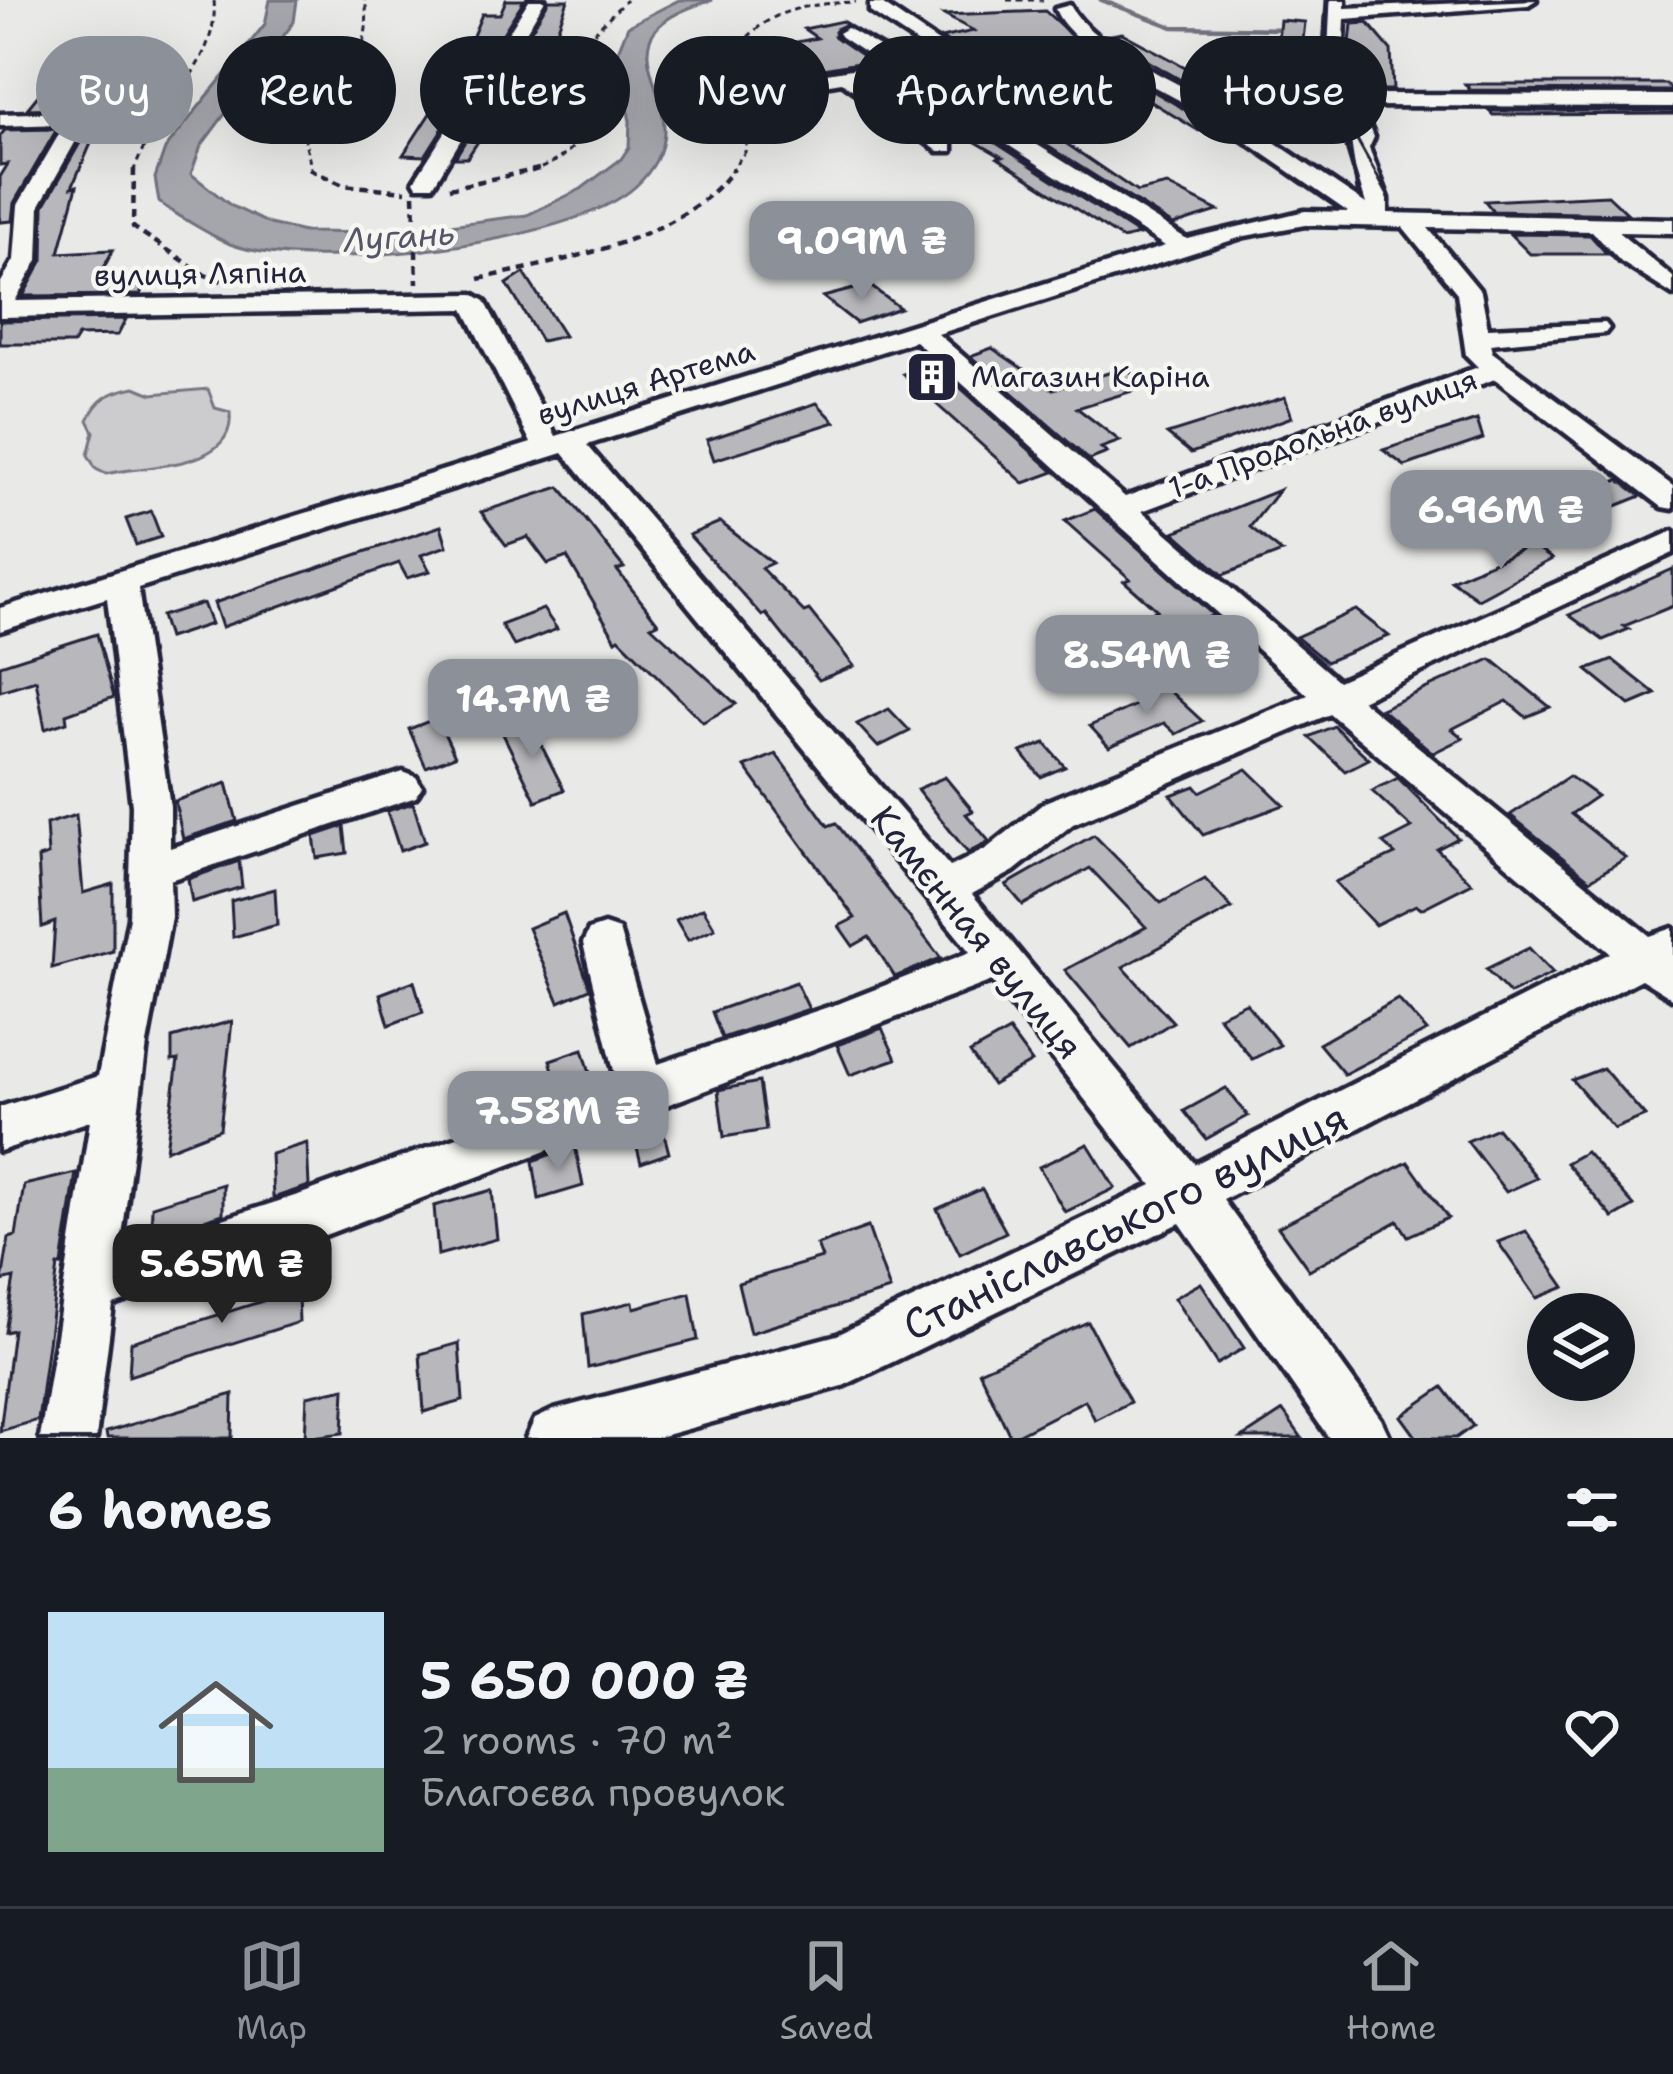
<!DOCTYPE html>
<html lang="en">
<head>
<meta charset="utf-8">
<style>
  :root { --surface:#171b24; --page:#242831; --text:#f1f3f6; --muted:#9ea1a6; --line:#363941; --accent:#8c9099 }
  body { margin:0; font-family:"Shantell Sans",sans-serif; background:var(--page); color:var(--text); height:100vh; display:flex; flex-direction:column; font-size:45px; white-space:nowrap }
  * { box-sizing:border-box; margin:0 }
  p { font-size:39px; color:var(--muted) }
  .icon { flex:none; width:66px; height:66px; fill:none; stroke:currentColor; stroke-width:2; stroke-linecap:round; stroke-linejoin:round }
  .map { position:relative; height:1438px; overflow:hidden }
  .drawer { display:flex; flex-direction:column; background:var(--surface); flex:1 }
  .drawer>* { flex:none }
  .hud { position:absolute; left:36px; top:36px; width:1602px; height:108px; display:flex; gap:24px }
  .controls { position:absolute; left:1527px; top:1293px; display:grid; gap:24px }
  .controls a { display:grid; place-items:center; width:108px; height:108px; border-radius:50%; background:var(--surface); box-shadow:0 12px 48px #0002; font-size:60px }
  .price { position:absolute; translate:-50% -102px; padding:0 27px; border-radius:24px; background:var(--accent); color:#fff; font-size:39px; line-height:78px; filter:drop-shadow(0 3px 6px #0008) }
  .price::after { content:''; position:absolute; left:50%; top:72px; width:36px; height:27px; margin-left:-18px; background:inherit; clip-path:polygon(0 0,100% 0,50% 100%) }
  .price.active { background:#222; color:#fff }
  ul { padding:0; list-style:none }
  li { display:flex; align-items:center; gap:36px; height:300px; padding:0 48px }
  li+li { border-top:3px solid var(--line) }
  li span { display:grid; place-items:center; flex:none; width:336px; height:240px; border-radius:0px; color:#555 }
  li>.icon { margin-inline-start:auto }
  span .icon { width:144px; height:144px; fill:#fffc; stroke-width:1 }
  li b { font-size:51px }
  h2 { display:flex; justify-content:space-between; align-items:center; height:144px; padding:0 48px; font-size:51px }
  .chip { padding:0 42px; border-radius:54px; background:var(--surface); box-shadow:0 12px 48px #0002; font-size:42px; line-height:108px }
  .chip.active { background:var(--accent); color:#fff }
  .tabs { display:flex; justify-content:space-around; align-items:center; height:168px; border-top:3px solid var(--line); background:var(--surface); font-size:33px; color:var(--muted) }
  .tabs a { display:grid; justify-items:center; gap:6px }
  .tabs .active { color:var(--accent) }
  .map>svg:first-child { display:block }
</style>
</head>
<body>
<div class="map">
<svg width="1673" height="1438" viewBox="0 0 1673 1438">
  <rect width="100%" height="100%" fill="#e9e9e7"/>
  <filter id="ink" filterUnits="userSpaceOnUse"><feTurbulence type="fractalNoise" baseFrequency=".00833" numOctaves="2"/><feDisplacementMap in="SourceGraphic" scale="24" xChannelSelector="R" yChannelSelector="G"/><feConvolveMatrix kernelMatrix="1 2 1 2 8 2 1 2 1" color-interpolation-filters="sRGB"/></filter>
  <g filter="url(#ink)">
    <path fill="#ccccce" stroke="#777784" stroke-width="3" d="M135 387 152 394 208 389 215 408 230 412C237 470 143 465 106 474L96 469 88 455 94 432 88 420C98 397 111 392 135 387Z"/>
    <path fill="#a5a5ac" stroke="#71717f" stroke-width="3" d="M270 0H297L294 22 201 146 191 174 230 205 270 224 304 232 389 233 527 215 581 189 621 159 629 147 630 121 616 56 628 26 679 0H713C569 40 722 105 636 186 574 244 310 275 230 244 216 238 171 212 159 202L155 178 165 149 265 24Z"/>
    <g fill="none" stroke-linecap="round" stroke-linejoin="round">
      <polyline stroke="#71717f" stroke-width="4.5" points="1101,0 1173,27 1286,29"/>
    </g>
    <g fill="#b8b8bc" stroke="#22223b" stroke-width="3">
      <polygon points="506,0 524,0 425,156 403,155 460,67 482,14 500,14"/>
      <polygon points="549,0 568,0 550,50 541,50 508,110 499,110 467,158 455,158"/>
      <polygon points="1045,11 1098,59 1215,127 1199,131 1145,98 1105,107 1027,56 1008,51 962,61 962,52 941,38 974,31 944,15"/>
      <polygon points="1280,20 1305,22 1303,40 1322,40 1321,65 1347,132 1271,132 1260,79 1287,80 1278,39"/>
      <polygon points="842,21 847,24 836,29 834,36 870,61 787,75 770,61 793,57 777,46 817,38 804,29"/>
      <polygon points="1368,23 1391,50 1393,90 1359,90 1348,62 1352,24"/>
      <polygon points="1122,33 1187,68 1260,116 1248,119 1105,36"/>
      <polygon points="123,58 104,91 119,91 111,102 126,101 123,106 27,109 66,61"/>
      <polygon points="953,70 959,74 950,76 1023,114 1137,192 1167,185 1218,211 1173,225 934,75"/>
      <polygon points="895,78 1139,235 1122,239 998,158 1002,157 929,115 923,116 874,81"/>
      <polygon points="1465,84 1666,84 1673,91 1470,90"/>
      <polygon points="1489,111 1673,111 1673,114 1493,115"/>
      <polygon points="89,127 107,127 93,139 72,187 77,186 59,253 113,250 98,279 131,277 127,283 146,282 140,295 23,296 43,260 44,206"/>
      <polygon points="57,129 14,203 12,221 0,222 0,177 8,164 0,165 0,136 5,130"/>
      <polygon points="1608,195 1628,214 1493,211 1485,201"/>
      <polygon points="1510,234 1590,235 1607,254 1530,254"/>
      <polygon points="524,273 564,336 541,341 507,284"/>
      <polygon points="869,285 900,308 856,323 823,297"/>
      <polygon points="126,319 118,335 78,336 73,344 0,344 0,321"/>
      <polygon points="992,348 1053,389 1126,368 1149,386 1077,408 1120,441 1101,448 1107,453 1089,460 970,356"/>
      <polygon points="935,365 1054,472 1024,483 903,374"/>
      <polygon points="1285,397 1292,417 1191,453 1167,434"/>
      <polygon points="817,403 835,422 714,460 707,440"/>
      <polygon points="1477,420 1483,439 1405,466 1383,450"/>
      <polygon points="1619,480 1641,496 1611,508 1589,490"/>
      <polygon points="560,487 624,568 617,570 658,623 651,626 736,704 703,722 619,638 616,640 567,557 548,564 528,537 506,545 481,512"/>
      <polygon points="1279,490 1250,527 1282,552 1223,575 1174,532"/>
      <polygon points="1095,509 1185,590 1213,615 1178,632 1153,612 1157,610 1124,581 1130,579 1065,521"/>
      <polygon points="151,511 161,537 136,545 126,519"/>
      <polygon points="720,522 772,563 761,568 804,612 809,610 854,666 819,680 766,614 762,616 689,535"/>
      <polygon points="441,526 447,546 421,555 430,571 407,578 399,563 222,627 214,603"/>
      <polygon points="1532,545 1552,559 1478,599 1451,580"/>
      <polygon points="1673,569 1673,606 1624,626 1629,629 1603,640 1569,615"/>
      <polygon points="203,603 211,624 168,638 161,616"/>
      <polygon points="543,609 557,629 514,646 501,625"/>
      <polygon points="1356,610 1389,636 1326,662 1296,637"/>
      <polygon points="97,634 114,697 66,714 67,722 45,729 36,680 0,691 0,665"/>
      <polygon points="1491,659 1550,707 1526,717 1507,701 1452,729 1463,738 1433,753 1381,709"/>
      <polygon points="1613,660 1656,694 1630,705 1587,670"/>
      <polygon points="1162,684 1202,721 1176,734 1164,723 1109,747 1090,726 1142,702 1136,697"/>
      <polygon points="889,709 910,731 878,747 857,724"/>
      <polygon points="437,718 455,756 426,767 409,729"/>
      <polygon points="529,721 564,790 536,801 501,730"/>
      <polygon points="1334,726 1343,735 1369,759 1345,771 1309,737"/>
      <polygon points="1045,743 1065,767 1041,777 1021,752"/>
      <polygon points="776,754 828,826 836,823 941,958 895,977 869,937 853,946 839,926 855,918 745,767"/>
      <polygon points="1247,769 1284,805 1203,835 1171,795 1195,786 1200,792"/>
      <polygon points="1569,776 1597,796 1571,814 1626,858 1590,880 1510,815"/>
      <polygon points="945,777 973,811 966,814 989,841 968,853 917,789"/>
      <polygon points="1398,778 1458,838 1437,849 1472,883 1421,909 1416,905 1375,925 1335,882 1395,854 1383,843 1412,828 1372,791"/>
      <polygon points="227,783 237,821 183,839 175,801"/>
      <polygon points="413,803 425,842 400,851 387,811"/>
      <polygon points="76,815 83,893 113,884 113,951 52,968 55,922 42,927 38,858 48,855 46,824"/>
      <polygon points="344,826 347,853 317,858 314,836"/>
      <polygon points="1094,835 1161,903 1205,879 1232,908 1123,967 1173,1022 1131,1048 1065,970 1146,927 1090,868 1023,905 1006,885"/>
      <polygon points="239,861 242,887 192,902 188,879"/>
      <polygon points="275,889 277,925 233,937 231,901"/>
      <polygon points="703,908 715,928 688,940 676,920"/>
      <polygon points="564,913 590,989 559,1002 528,928"/>
      <polygon points="1529,948 1553,973 1510,994 1486,969"/>
      <polygon points="414,981 423,1012 389,1025 380,994"/>
      <polygon points="796,982 809,1009 722,1038 712,1012"/>
      <polygon points="1398,999 1427,1031 1344,1074 1319,1044"/>
      <polygon points="1246,1003 1280,1045 1252,1059 1218,1016"/>
      <polygon points="232,1021 220,1129 166,1150 178,1060 172,1061 172,1038"/>
      <polygon points="882,1028 896,1059 850,1075 837,1045"/>
      <polygon points="1009,1031 1032,1062 992,1085 970,1053"/>
      <polygon points="583,1049 593,1083 560,1095 550,1060"/>
      <polygon points="1603,1068 1614,1081 1645,1116 1614,1129 1572,1080"/>
      <polygon points="759,1082 766,1130 724,1137 718,1090"/>
      <polygon points="1226,1088 1248,1116 1206,1139 1184,1111"/>
      <polygon points="659,1115 669,1153 641,1163 631,1124"/>
      <polygon points="1497,1128 1537,1178 1506,1192 1467,1141"/>
      <polygon points="307,1143 309,1186 273,1198 271,1154"/>
      <polygon points="1088,1144 1115,1188 1065,1212 1039,1167"/>
      <polygon points="575,1145 583,1186 539,1199 533,1161"/>
      <polygon points="1586,1152 1634,1206 1613,1218 1566,1163"/>
      <polygon points="1408,1162 1448,1218 1408,1236 1398,1221 1309,1270 1278,1227"/>
      <polygon points="76,1173 62,1265 58,1266 38,1420 0,1431 13,1330 5,1332 14,1278 2,1281 9,1238 16,1236 24,1185"/>
      <polygon points="223,1184 223,1214 151,1237 152,1206"/>
      <polygon points="982,1189 1006,1232 960,1254 937,1209"/>
      <polygon points="492,1190 497,1239 438,1255 434,1206"/>
      <polygon points="868,1227 890,1290 750,1333 738,1283 822,1258 817,1245"/>
      <polygon points="1526,1231 1565,1287 1537,1298 1498,1242"/>
      <polygon points="297,1267 299,1322 129,1376 131,1342 263,1301 262,1278"/>
      <polygon points="1201,1283 1244,1348 1217,1364 1174,1298"/>
      <polygon points="690,1293 698,1340 588,1368 583,1314 633,1302 634,1308"/>
      <polygon points="1088,1322 1130,1402 1095,1420 1085,1400 1011,1438 979,1371"/>
      <polygon points="459,1343 463,1401 424,1412 420,1354"/>
      <polygon points="1443,1387 1473,1426 1456,1438 1417,1438 1401,1416"/>
      <polygon points="345,1388 343,1433 305,1438 307,1396"/>
      <polygon points="233,1394 232,1438 107,1438 106,1432"/>
      <polygon points="1283,1411 1302,1438 1242,1438"/>
    </g>
    <g fill="none" stroke-linecap="round" stroke-linejoin="round">
      <g stroke="#22223b" stroke-width="9">
        <g id="minor">
          <polygon points="529,0 545,0 433,186 417,186 414,181"/>
          <path d="M1329 0H1345V8L1536 0 1528 5 1345 19 1343 63 1356 94 1673 95V107L1361 106 1374 137 1369 148 1388 198V213L1673 219V233L1618 232 1673 277V295L1621 262 1592 231 1428 228 1481 292 1488 328 1605 323 1609 328 1605 333 1490 344 1492 352 1673 486V509L1662 507 1495 379 1142 511 1338 681 1673 531V553L1361 700 1650 936 1673 928V999L1641 979 1223 1200 1381 1419 1390 1438H1329L1180 1223 843 1386 655 1438H526L535 1419 554 1410 837 1335 1152 1185 992 981 304 1243 113 1305 96 1438H40L90 1121 0 1151V1107L98 1076 129 917 132 806 107 598 0 631V608L531 443 464 309 0 317V284L14 260 18 205 65 124 0 126V114L136 110 146 116 136 122 86 123 40 205 38 260 15 301 473 294 485 301 556 436 1165 246 896 73 862 78 952 143V151H938L842 82 768 94 802 126 792 132 746 95V87L753 85 882 64 841 37 838 33 847 28 910 65 940 58 870 12V4H882L959 56 957 65 923 73 1187 239 1305 211 1348 212C1301 180 1255 147 1207 116 1167 90 1073 53 1055 9L1070 5C1093 48 1174 79 1216 105 1267 135 1316 171 1366 204L1349 148 1354 137 1325 63ZM1305 225 1403 227 1457 293 1466 355 1478 367 1125 497 938 334 1245 236ZM915 341 1308 695 1045 802 986 849 950 867 587 445ZM563 453 970 952 840 1003 658 1064 619 930 604 925 589 930 583 943 616 1079 304 1193 120 1252 147 1044 171 917 170 880 416 797 422 787 416 777 403 772 170 848V806L138 588ZM1330 714 1610 953 1195 1164 972 894 1014 871 1073 824Z"/>
        </g>
      </g>
      <g stroke="#22223b" stroke-width="3" stroke-dasharray="6 4.5" stroke-linecap="butt">
        <polyline points="1007,0 1043,0"/>
        <path d="M737 82 729 67C754 11 800 4 856 2"/>
        <path d="M160 118C186 82 218 47 214 0"/>
        <polyline points="133,172 152,129"/>
        <path d="M312 172 305 141C335 98 375 56 365 0"/>
        <path d="M531 172C606 145 592 96 595 31L626 0"/>
        <polyline points="730,172 745,152 752,115"/>
      </g>
      <g stroke="#22223b" stroke-width="4.5" stroke-dasharray="8 6" stroke-linecap="butt">
        <polyline points="134,169 133,227 205,275 222,281"/>
        <polyline points="309,169 343,185 406,191"/>
        <polyline points="449,188 539,169"/>
        <polyline points="414,194 417,283"/>
        <path d="M479 279C561 260 680 242 733 169"/>
      </g>
      <use href="#minor" fill="#f6f6f2" fill-rule="evenodd"/>
      <g stroke="#22223b" stroke-width="3">
        <polyline points="1329,0 1326,63 1355,136 1391,201"/>
        <polyline points="1350,144 1357,192"/>
      </g>
    </g>
  </g>
  <defs>
    <g id="building-square" transform="scale(2.7)"><rect x="-9" y="-9" width="18" height="18" rx="4" fill="#22223b" stroke="#f6f6f2"/><path d="M-4-6H4V6H1V3H-1V6H-4ZM-2.5-4.3h1.7v1.8h-1.7ZM.8-4.3h1.7v1.8H.8ZM-2.5-1h1.7V.8h-1.7ZM.8-1h1.7V.8H.8Z" fill="#fff"/></g>
  </defs>
  <g fill-rule="evenodd">
    <use href="#building-square" x="932" y="377"/>
  </g>
  <g text-anchor="middle" stroke-width="9" stroke-linejoin="round" paint-order="stroke">
    <g font-size="30" fill="#22223b" stroke="#f6f6f2">
      <text transform="translate(200 274) rotate(-1)" y="10">вулиця Ляпіна</text>
      <text transform="translate(646 383) rotate(-17)" y="10">вулиця Артема</text>
      <text transform="translate(1323 434) rotate(-20)" y="10">1-а Продольна вулиця</text>
    </g>
    <g font-size="30" fill="#22223b" stroke="#f6f6f2" text-anchor="start">
      <text x="971" y="387">Магазин Каріна</text>
    </g>
    <g font-size="33" font-style="italic" fill="#565668" stroke="#f6f6f2">
      <text transform="translate(399 236) rotate(-4)" y="12">Лугань</text>
    </g>
    <g font-size="36" fill="#22223b" stroke="#f6f6f2">
      <text transform="translate(977 932) rotate(51)" y="13">Камєнная вулиця</text>
    </g>
    <g font-size="42" fill="#22223b" stroke="#f6f6f2">
      <text transform="translate(1125 1221) rotate(-26)" y="15">Станіславського вулиця</text>
    </g>
  </g>
</svg>
<div class="controls">
<a><svg class="icon" aria-label="layers" viewBox="0 0 24 24"><path d="M12 4l9 5-9 5-9-5zM3 14l9 5 9-5"/></svg></a>
</div>
<b class="price" style="left:862px;top:303px">9.09M ₴</b>
<b class="price" style="left:1501px;top:572px">6.96M ₴</b>
<b class="price" style="left:1147px;top:717px">8.54M ₴</b>
<b class="price" style="left:533px;top:761px">14.7M ₴</b>
<b class="price" style="left:558px;top:1173px">7.58M ₴</b>
<b class="price active" style="left:222px;top:1326px">5.65M ₴</b>
<div class="hud">
<a class="chip active">Buy</a>
<a class="chip">Rent</a>
<a class="chip">Filters</a>
<a class="chip">New</a>
<a class="chip">Apartment</a>
<a class="chip">House</a>
</div>
</div>
<section class="drawer">
<h2>6 homes<svg class="icon" aria-label="filters" viewBox="0 0 24 24"><path d="M4 7h16M4 17h16"/><circle cx="9" cy="7" r="2"/><circle cx="15" cy="17" r="2"/></svg></h2>
<ul>
<li><span style="background:linear-gradient(#bfe0f5 65%,#7fa58c 0)"><svg class="icon" aria-label="home" viewBox="0 0 24 24"><path d="M3 11l9-7 9 7M6 9v11h12V9"/></svg></span><div><b>5 650 000 ₴</b><p>2 rooms · 70 m²</p><p>Благоєва провулок</p></div><svg class="icon" aria-label="heart" viewBox="0 0 24 24"><path d="M12 20l-8-8c-3-5 5-10 8-4 3-6 11-1 8 4z"/></svg></li>
</ul>
</section>
<nav class="tabs">
<a class="active"><svg class="icon" aria-label="map" viewBox="0 0 24 24"><path d="M3 6l6-2 6 2 6-2v14l-6 2-6-2-6 2zM9 4v14M15 6v14"/></svg>Map</a>
<a><svg class="icon" aria-label="saved" viewBox="0 0 24 24"><path d="M7 4h10v16l-5-4-5 4z"/></svg>Saved</a>
<a><svg class="icon" aria-label="home" viewBox="0 0 24 24"><path d="M3 11l9-7 9 7M6 9v11h12V9"/></svg>Home</a>
</nav>
</body>
</html>
